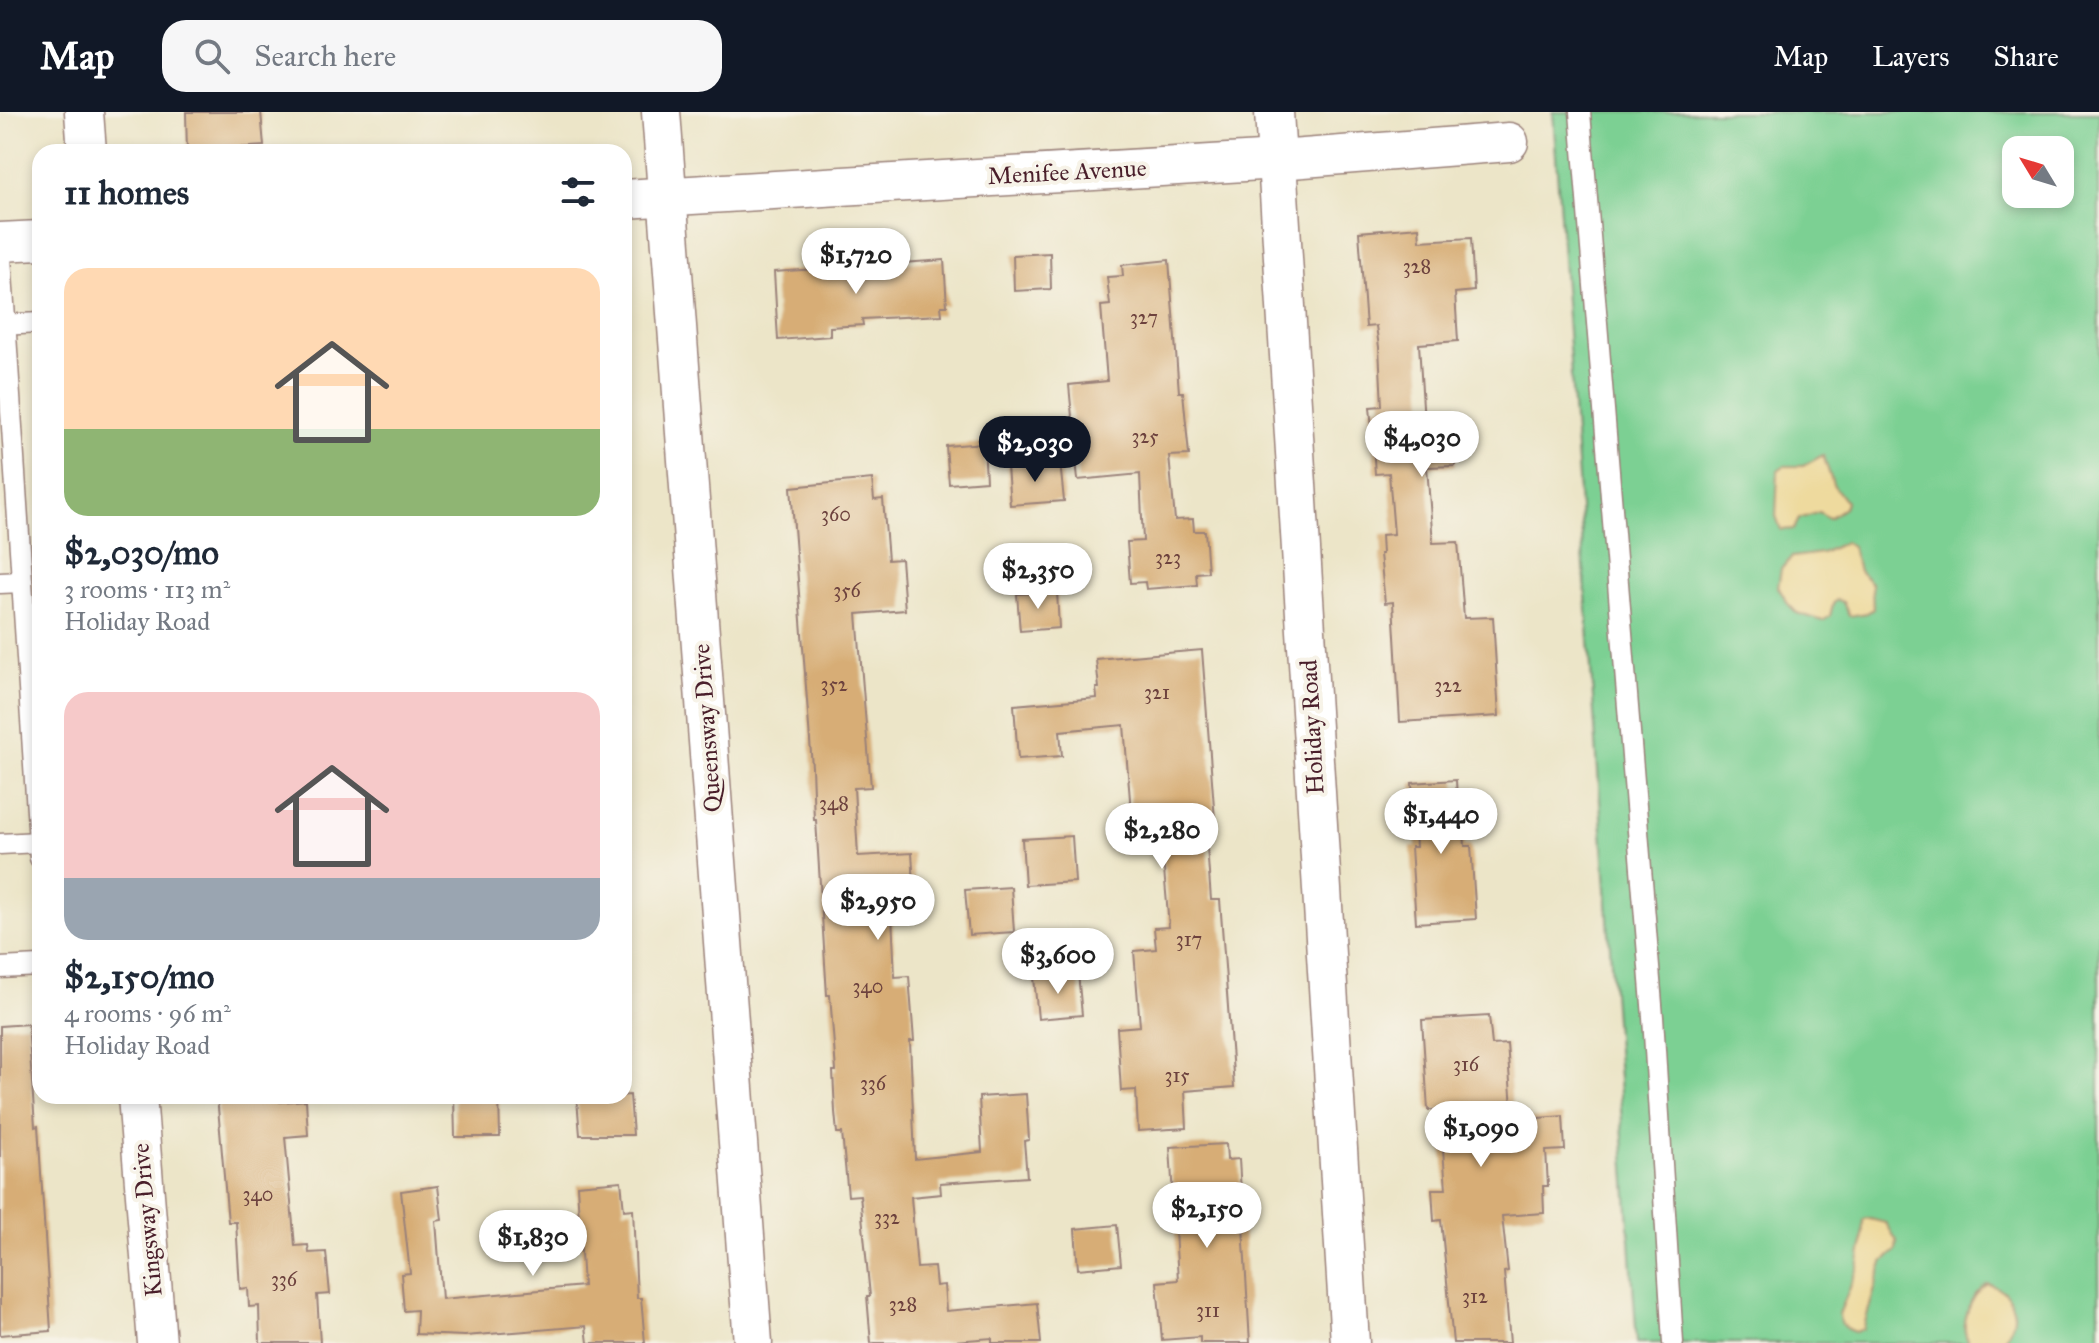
<!DOCTYPE html>
<html lang="en">
<head>
<meta charset="utf-8">
<style>
  :root { --surface:#fff; --page:#f6f6f7; --text:#1f2937; --muted:#747a83; --accent:#111827 }
  body { margin:0; font-family:"IM FELL Great Primer",serif; background:var(--page); color:var(--text); height:100vh; display:flex; flex-direction:column; font-size:30px; white-space:nowrap }
  * { box-sizing:border-box; margin:0 }
  p { font-size:26px; color:var(--muted) }
  .icon { flex:none; width:44px; height:44px; fill:none; stroke:currentColor; stroke-width:2; stroke-linecap:round; stroke-linejoin:round }
  .map { position:relative; flex:1; overflow:hidden }
  .drawer { position:absolute; left:32px; top:32px; width:600px; height:960px; display:flex; flex-direction:column; background:var(--surface); border-radius:24px; box-shadow:0 4px 12px #0003 }
  .drawer>* { flex:none }
  .needle { width:52px; rotate:308deg }
  .buttons { position:absolute; left:2002px; top:24px; display:grid; gap:16px }
  .buttons a { display:grid; place-items:center; width:72px; height:72px; border-radius:16px; background:var(--surface); box-shadow:0 4px 12px #0003; font-size:40px }
  .price { position:absolute; translate:-50% -68px; padding:0 18px; border-radius:28px; background:#fff; color:#222; font-size:26px; line-height:52px; filter:drop-shadow(0 2px 4px #0008) }
  .price::after { content:''; position:absolute; left:50%; top:48px; width:24px; height:18px; margin-left:-12px; background:inherit; clip-path:polygon(0 0,100% 0,50% 100%) }
  .price.selected { background:var(--accent); color:#fff }
  ul { padding:0; list-style:none }
  li { display:grid; align-content:center; gap:16px; height:424px; padding:0 32px }
  li span { display:grid; place-items:center; height:248px; border-radius:24px; color:#555 }
  li>.icon { margin-inline-start:auto }
  span .icon { width:144px; height:144px; fill:#fffc; stroke-width:1 }
  li b { font-size:34px }
  h2 { display:flex; justify-content:space-between; align-items:center; height:96px; padding:0 32px; font-size:34px }
  header { display:flex; align-items:center; gap:48px; box-sizing:border-box; height:112px; padding:0 40px; background:var(--accent); color:#fff }
  header strong { font-size:38px }
  nav { display:flex; gap:44px; margin-inline-start:auto; font-size:28px }
  .search { width:560px; height:72px; background:var(--page); display:flex; align-items:center; gap:20px; box-sizing:border-box; padding:0 28px; border-radius:24px; color:var(--muted); font-size:30px }
  .map>svg:first-child { display:block }
</style>
</head>
<body>
<header>
<strong>Map</strong>
<div class="search"><svg class="icon" aria-label="search" viewBox="0 0 24 24"><circle cx="10" cy="10" r="6"/><path d="M15 15l6 6"/></svg>Search here</div>
<nav><a>Map</a><a>Layers</a><a>Share</a></nav>
</header>
<div class="map">
<svg width="2099" height="1231" viewBox="0 0 2099 1231">
  <rect width="100%" height="100%" fill="#f7f3e8"/>
  <filter id="ink" filterUnits="userSpaceOnUse"><feTurbulence type="fractalNoise" baseFrequency=".0125" numOctaves="2"/><feDisplacementMap in="SourceGraphic" scale="16" xChannelSelector="R" yChannelSelector="G"/><feConvolveMatrix kernelMatrix="1 2 1 2 8 2 1 2 1" color-interpolation-filters="sRGB"/></filter>
  <filter id="wash" filterUnits="userSpaceOnUse"><feTurbulence type="fractalNoise" baseFrequency=".006" numOctaves="4" result="noise"/><feDisplacementMap in="SourceGraphic" scale="32" xChannelSelector="R" yChannelSelector="G"/><feGaussianBlur stdDeviation="1.8" result="paint"/><feColorMatrix in="noise" values="0 0 0 0 0 0 0 0 0 0 0 0 0 0 0 0 0 1.4 0 .05"/><feComposite in="paint" operator="in"/></filter>
  <g filter="url(#wash)">
    <rect width="100%" height="100%" fill="#ece5c8"/>
    <path fill="#7cd093" stroke="#63785f" stroke-width="2" fill-rule="evenodd" d="M1553 0H2099V1231H1637ZM2016 38H2060V82H2016Z"/>
    <g fill="#eeda9e" stroke="#9c7c64" stroke-width="2">
      <polygon points="1823,343 1833,372 1846,390 1844,396 1829,406 1819,400 1799,407 1794,417 1781,418 1776,404 1778,358 1784,354 1803,354"/>
      <polygon points="1845,430 1852,434 1859,459 1872,472 1873,497 1867,501 1849,504 1843,490 1837,488 1833,492 1830,504 1823,509 1797,501 1788,492 1778,475 1781,457 1792,445 1822,441"/>
      <path d="M1866 1106 1886 1111 1897 1129 1896 1139 1883 1150 1863 1217 1855 1220C1845 1217 1839 1213 1839 1202L1858 1156 1862 1134 1863 1108Z"/>
      <path d="M1988 1172C2001 1176 2005 1179 2011 1191 2019 1208 2010 1217 2001 1231H1969C1958 1213 1971 1181 1988 1172Z"/>
    </g>
    <g id="blocks">
      <g fill="#d7ad76">
        <polygon points="186,0 261,0 264,34 237,36 237,40 187,40"/>
        <polygon points="1419,115 1420,129 1471,126 1474,179 1455,181 1458,229 1419,232 1424,310 1451,308 1452,319 1463,328 1454,338 1455,354 1427,355 1433,431 1458,430 1464,506 1493,505 1499,604 1400,610 1393,490 1385,491 1380,442 1382,442 1381,423 1394,422 1389,361 1375,362 1372,317 1370,295 1382,294 1379,235 1376,214 1366,215 1359,120"/>
        <polygon points="1050,141 1051,177 1014,179 1013,143"/>
        <polygon points="944,148 947,194 941,194 942,203 862,207 863,213 830,215 830,224 778,228 774,160"/>
        <polygon points="1169,148 1179,280 1183,280 1189,343 1169,344 1175,408 1193,407 1194,419 1205,419 1208,460 1196,461 1197,473 1146,477 1145,470 1130,471 1127,430 1143,429 1140,362 1078,368 1069,273 1107,269 1101,194 1110,193 1107,165 1123,164 1122,153"/>
        <polygon points="984,331 986,369 949,372 946,334"/>
        <polygon points="1060,350 1064,389 1010,393 1007,354"/>
        <polygon points="872,367 874,388 883,387 888,448 901,447 905,498 857,502 871,675 854,676 858,744 912,741 916,803 892,804 895,865 909,864 914,929 910,929 915,1047 982,1040 979,985 1026,982 1029,1028 1024,1029 1027,1065 940,1071 941,1082 911,1085 917,1156 934,1155 936,1174 944,1173 946,1199 1037,1191 1041,1231 992,1231 992,1226 928,1231 871,1231 867,1184 870,1184 860,1083 848,1084 842,1021 837,1021 835,1000 833,959 836,959 830,883 827,883 816,708 814,708 812,655 791,375"/>
        <polygon points="1057,480 1059,516 1020,519 1017,482"/>
        <polygon points="1202,538 1216,721 1206,721 1211,788 1220,788 1234,975 1185,979 1187,1016 1138,1019 1136,978 1121,979 1117,916 1140,914 1134,839 1156,837 1154,816 1169,815 1162,735 1134,737 1124,613 1060,619 1062,644 1018,647 1014,593 1097,586 1096,576 1099,576 1096,547"/>
        <polygon points="1456,668 1458,707 1463,707 1465,734 1471,734 1476,807 1416,811 1411,735 1416,735 1412,671"/>
        <polygon points="1072,724 1075,770 1025,773 1022,727"/>
        <polygon points="1011,775 1014,820 969,823 965,778"/>
        <polygon points="1078,861 1082,903 1038,907 1034,865"/>
        <polygon points="1489,904 1492,933 1507,932 1513,1008 1563,1004 1565,1038 1546,1039 1548,1074 1543,1074 1544,1101 1502,1104 1508,1159 1504,1160 1510,1231 1453,1231 1441,1108 1434,1109 1432,1077 1446,1077 1440,998 1428,998 1422,908"/>
        <polygon points="28,912 35,1015 38,1014 51,1219 0,1223 0,914"/>
        <polygon points="630,983 633,1023 580,1023 577,987"/>
        <polygon points="217,984 280,984 280,990 306,988 308,1023 285,1025 295,1134 308,1133 309,1141 326,1140 330,1182 317,1183 320,1231 260,1231 259,1194 249,1195 248,1176 240,1177 236,1110 228,1110"/>
        <polygon points="454,984 499,984 500,1025 455,1025"/>
        <polygon points="1226,1032 1227,1048 1239,1047 1250,1231 1200,1231 1200,1225 1162,1228 1157,1170 1178,1168 1170,1035"/>
        <polygon points="621,1069 624,1098 633,1097 637,1186 641,1186 645,1231 588,1231 586,1214 465,1224 416,1222 417,1198 404,1199 401,1162 410,1161 401,1079 438,1074 442,1108 436,1109 442,1187 583,1174 577,1073"/>
        <polygon points="1117,1113 1121,1153 1078,1157 1075,1117"/>
      </g>
    </g>
  </g>
  <g filter="url(#ink)">
    <use href="#blocks" fill-opacity="0" stroke="#9b827a" stroke-width="2"/>
    <g fill="none" stroke-linecap="round" stroke-linejoin="round">
      <g stroke="#9b827a" stroke-width="23">
        <g id="lane">
          <polyline points="1580,0 1653,905 1673,1231"/>
          <polyline points="0,130 40,746"/>
          <polyline points="0,213 40,211"/>
          <polyline points="0,471 22,470"/>
          <polyline points="0,732 39,730"/>
          <polyline points="0,856 40,854"/>
        </g>
      </g>
      <g stroke="#9b827a" stroke-width="41">
        <g id="street">
          <polyline points="84,0 87,40"/>
          <polyline points="661,0 753,1231"/>
          <polyline points="1274,0 1350,1231"/>
          <polyline points="624,87 1278,48 1509,30"/>
          <polyline points="0,130 40,128"/>
          <polyline points="137,984 157,1231"/>
        </g>
      </g>
      <use href="#lane" stroke="#fff" stroke-width="20"/>
      <use href="#street" stroke="#fff" stroke-width="38"/>
    </g>
  </g>
  <g text-anchor="middle" stroke-width="8" stroke-linejoin="round" paint-order="stroke">
    <g font-size="20" fill="#6d423e">
      <text x="1417" y="161">328</text>
      <text x="1144" y="212">327</text>
      <text x="1145" y="331">325</text>
      <text x="836" y="409">360</text>
      <text x="1168" y="452">323</text>
      <text x="847" y="485">356</text>
      <text x="834" y="579">352</text>
      <text x="1448" y="580">322</text>
      <text x="1157" y="587">321</text>
      <text x="834" y="698">348</text>
      <text x="1189" y="834">317</text>
      <text x="868" y="881">340</text>
      <text x="1466" y="959">316</text>
      <text x="1177" y="970">315</text>
      <text x="873" y="978">336</text>
      <text x="258" y="1089">340</text>
      <text x="887" y="1112">332</text>
      <text x="284" y="1174">336</text>
      <text x="1475" y="1191">312</text>
      <text x="903" y="1199">328</text>
      <text x="1208" y="1205">311</text>
    </g>
    <g font-size="24" fill="#4a1f2b" stroke="#f7f3e8">
      <text transform="translate(1067 60) rotate(-3)" y="8">Menifee Avenue</text>
      <text transform="translate(1312 615) rotate(-93)" y="8">Holiday Road</text>
      <text transform="translate(707 616) rotate(-94)" y="8">Queensway Drive</text>
      <text transform="translate(147 1108) rotate(-95)" y="8">Kingsway Drive</text>
    </g>
  </g>
</svg>
<div class="buttons">
<a><svg class="needle" viewBox="-14 -14 28 28"><path d="M0-13l5 13h-10z" fill="#e53935"/><path d="M0 13l5-13h-10z" fill="#747a83"/></svg></a>
</div>
<b class="price" style="left:856px;top:184px">$1,720</b>
<b class="price" style="left:1422px;top:367px">$4,030</b>
<b class="price selected" style="left:1035px;top:372px">$2,030</b>
<b class="price" style="left:1038px;top:499px">$2,350</b>
<b class="price" style="left:1441px;top:744px">$1,440</b>
<b class="price" style="left:1162px;top:759px">$2,280</b>
<b class="price" style="left:878px;top:830px">$2,950</b>
<b class="price" style="left:1058px;top:884px">$3,600</b>
<b class="price" style="left:1481px;top:1057px">$1,090</b>
<b class="price" style="left:1207px;top:1138px">$2,150</b>
<b class="price" style="left:533px;top:1166px">$1,830</b>
<section class="drawer">
<h2>11 homes<svg class="icon" aria-label="filters" viewBox="0 0 24 24"><path d="M4 7h16M4 17h16"/><circle cx="9" cy="7" r="2"/><circle cx="15" cy="17" r="2"/></svg></h2>
<ul>
<li><span style="background:linear-gradient(#ffd9b3 65%,#8fb573 0)"><svg class="icon" aria-label="home" viewBox="0 0 24 24"><path d="M3 11l9-7 9 7M6 9v11h12V9"/></svg></span><div><b>$2,030/mo</b><p>3 rooms · 113 m²</p><p>Holiday Road</p></div></li>
<li><span style="background:linear-gradient(#f6c9c9 75%,#9aa5b1 0)"><svg class="icon" aria-label="home" viewBox="0 0 24 24"><path d="M3 11l9-7 9 7M6 9v11h12V9"/></svg></span><div><b>$2,150/mo</b><p>4 rooms · 96 m²</p><p>Holiday Road</p></div></li>
</ul>
</section>
</div>
</body>
</html>
